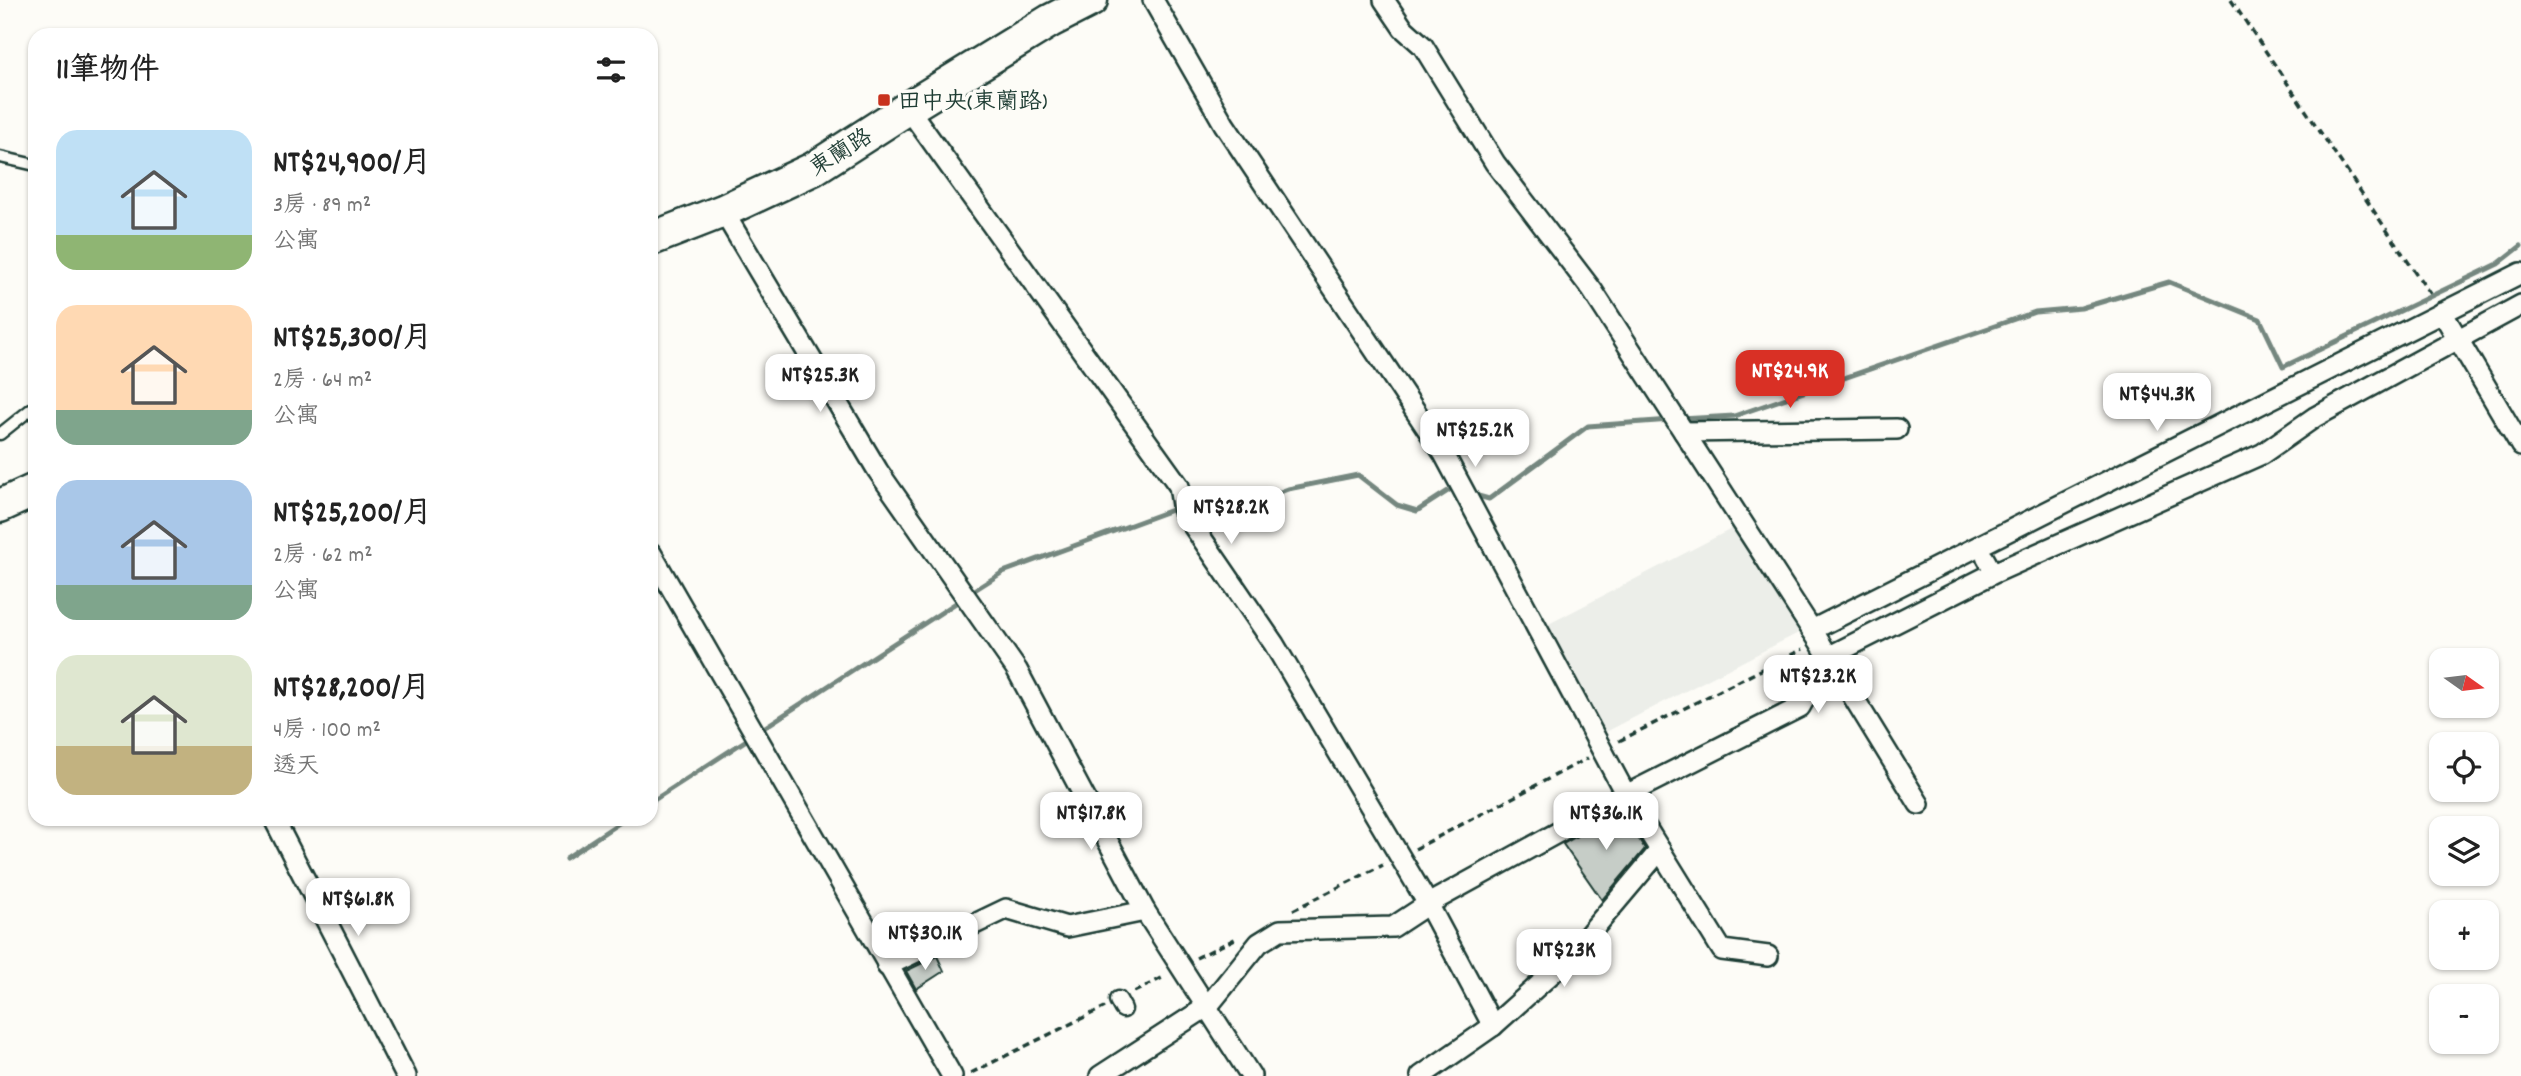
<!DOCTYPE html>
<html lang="zh-TW">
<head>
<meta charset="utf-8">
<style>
  :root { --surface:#fff; --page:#f6f6f6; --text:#222; --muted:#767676; --accent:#d93025 }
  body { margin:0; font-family:Dekko,"LXGW WenKai TC",sans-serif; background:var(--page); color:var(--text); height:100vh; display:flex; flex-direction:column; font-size:26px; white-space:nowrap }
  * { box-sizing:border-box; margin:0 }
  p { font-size:23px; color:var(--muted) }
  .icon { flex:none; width:38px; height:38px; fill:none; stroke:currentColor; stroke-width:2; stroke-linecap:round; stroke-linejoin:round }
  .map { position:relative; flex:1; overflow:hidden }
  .details { position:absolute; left:28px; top:28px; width:630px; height:798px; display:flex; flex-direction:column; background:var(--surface); border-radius:21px; box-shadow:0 2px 5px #0004 }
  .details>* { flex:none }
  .needle { width:46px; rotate:104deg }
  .buttons { position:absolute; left:2429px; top:648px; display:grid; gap:14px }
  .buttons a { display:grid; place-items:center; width:70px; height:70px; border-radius:14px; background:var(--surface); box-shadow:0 2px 5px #0004; font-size:35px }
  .price { position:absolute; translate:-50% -60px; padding:0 16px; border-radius:14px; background:#fff; color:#222; font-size:23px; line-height:46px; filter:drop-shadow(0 2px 4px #0008) }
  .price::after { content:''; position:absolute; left:50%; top:42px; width:21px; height:16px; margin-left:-10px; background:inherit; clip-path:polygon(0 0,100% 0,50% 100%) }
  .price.active { background:var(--accent); color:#fff }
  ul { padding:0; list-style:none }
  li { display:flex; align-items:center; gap:21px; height:175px; padding:0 28px }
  li span { display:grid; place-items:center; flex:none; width:196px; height:140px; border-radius:21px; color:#555 }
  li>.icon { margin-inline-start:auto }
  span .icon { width:84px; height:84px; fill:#fffc; stroke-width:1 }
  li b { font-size:30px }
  h2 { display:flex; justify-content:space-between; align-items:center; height:84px; padding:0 28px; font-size:30px }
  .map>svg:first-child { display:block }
</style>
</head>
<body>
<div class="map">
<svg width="2521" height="1076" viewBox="0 0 2521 1076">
  <rect width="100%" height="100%" fill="#fdfcf7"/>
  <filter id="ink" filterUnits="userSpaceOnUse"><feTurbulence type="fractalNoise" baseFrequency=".0143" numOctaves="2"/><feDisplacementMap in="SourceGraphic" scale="14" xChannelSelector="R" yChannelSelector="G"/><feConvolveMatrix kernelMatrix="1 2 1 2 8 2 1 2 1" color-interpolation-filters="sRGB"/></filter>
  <g filter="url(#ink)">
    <polygon fill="#eceee9" points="1741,524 1806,629 1598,736 1541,628"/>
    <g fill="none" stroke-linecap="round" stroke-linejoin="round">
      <g stroke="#75877f" stroke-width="5">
        <polyline points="1681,419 1734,416 2035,312 2081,308 2169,282 2260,319 2283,367 2498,264 2521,246"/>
        <polyline points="1471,494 1489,499 1588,426 1671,420"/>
        <polyline points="1186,504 1201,499 1212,518 1288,489 1358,475 1397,505 1417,511 1451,489 1458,491"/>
        <polyline points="970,593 1003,572 1177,508"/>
        <polyline points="759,731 962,599"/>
        <polyline points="651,802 751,737"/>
        <polyline points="566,858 625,819"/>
      </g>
    </g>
    <g fill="#c6cdc7" stroke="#1f3d34" stroke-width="2">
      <polygon points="1622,811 1645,849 1602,900 1563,844"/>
      <polygon points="937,956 944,971 916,989 906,971"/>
    </g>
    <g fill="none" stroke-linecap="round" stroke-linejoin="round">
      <g stroke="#1f3d34" stroke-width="15">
        <g id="service">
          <polyline points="0,157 35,165"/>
          <polyline points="0,434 35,406"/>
        </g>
      </g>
      <g stroke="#1f3d34" stroke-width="21">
        <g id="pedestrian">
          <polyline points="1985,557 1994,573"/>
          <polyline points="1118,1000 1123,1009"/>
        </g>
      </g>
      <g stroke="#1f3d34" stroke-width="24">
        <g id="minor">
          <polyline points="1153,0 1224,124 1444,454 1626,795 1722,950 1768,956"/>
          <polyline points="1384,0 1403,28 1423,46 1495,163 1592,290 1819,641 1919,804"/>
          <polyline points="908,108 1179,486 1183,511 1274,644 1428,904 1493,1026"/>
          <polyline points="723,211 878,471 1017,670 1145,911 1251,1076"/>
          <polyline points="2442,312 2521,446"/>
          <polyline points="1684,432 1897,429"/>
          <polyline points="651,553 952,1076"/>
          <polyline points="1812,630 2521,273"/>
          <polyline points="274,819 406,1076"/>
          <polyline points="887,966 1006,909 1067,927 1145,911"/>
          <polyline points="1100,1076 1208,1006 1259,943 1280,930 1393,927 1428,904 1626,795 1800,707 1828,657 1994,573 2262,454 2315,417 2521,305"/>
          <polyline points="1421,1076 1493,1026 1569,958 1660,850"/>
        </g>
      </g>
      <g stroke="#1f3d34" stroke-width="37">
        <g id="primary">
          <polyline points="651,239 723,211 813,169 908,108 1050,21 1091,0"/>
          <polyline points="0,506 35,490"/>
        </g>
      </g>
      <g stroke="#1f3d34" stroke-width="3.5" stroke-dasharray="7 5" stroke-linecap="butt">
        <polyline points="2231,0 2432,297"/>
        <polyline points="1619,741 1803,649"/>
        <polyline points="1415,849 1588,758"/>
        <polyline points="1293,910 1383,865"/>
        <polyline points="1196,958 1239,937"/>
        <polyline points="1134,992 1164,977"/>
        <polyline points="971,1073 1105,1007"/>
      </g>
      <use href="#service" stroke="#fdfcf7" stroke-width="10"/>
      <use href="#pedestrian" stroke="#fdfcf7" stroke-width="16"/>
      <use href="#minor" stroke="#fdfcf7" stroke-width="19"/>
      <use href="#primary" stroke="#fdfcf7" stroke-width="32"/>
    </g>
  </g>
  <rect fill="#c8321e" stroke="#fdfcf7" stroke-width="2.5" x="877" y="93" width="14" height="14" rx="3.5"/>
  <g text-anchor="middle" stroke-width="7" stroke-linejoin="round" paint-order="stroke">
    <g font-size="23" fill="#1f3d34" stroke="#fdfcf7" text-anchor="start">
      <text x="898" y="108">田中央(東蘭路)</text>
    </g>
    <g font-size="23" fill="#1f3d34" stroke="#fdfcf7">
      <text transform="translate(840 151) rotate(-32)" y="8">東蘭路</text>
    </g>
  </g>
</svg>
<div class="buttons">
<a><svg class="needle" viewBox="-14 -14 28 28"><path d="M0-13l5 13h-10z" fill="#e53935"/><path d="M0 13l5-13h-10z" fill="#767676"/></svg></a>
<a><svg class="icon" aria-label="locate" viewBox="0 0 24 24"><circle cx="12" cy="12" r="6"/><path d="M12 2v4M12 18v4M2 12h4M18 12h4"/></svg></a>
<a><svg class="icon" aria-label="layers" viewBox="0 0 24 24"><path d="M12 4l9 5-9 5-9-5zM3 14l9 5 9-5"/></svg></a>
<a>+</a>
<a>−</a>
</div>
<b class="price active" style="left:1790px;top:410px">NT$24.9K</b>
<b class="price" style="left:820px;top:414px">NT$25.3K</b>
<b class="price" style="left:2157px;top:433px">NT$44.3K</b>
<b class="price" style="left:1475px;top:469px">NT$25.2K</b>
<b class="price" style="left:1231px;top:546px">NT$28.2K</b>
<b class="price" style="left:1818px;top:715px">NT$23.2K</b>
<b class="price" style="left:1091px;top:852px">NT$17.8K</b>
<b class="price" style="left:1606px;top:852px">NT$36.1K</b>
<b class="price" style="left:358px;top:938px">NT$61.8K</b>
<b class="price" style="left:925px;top:972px">NT$30.1K</b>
<b class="price" style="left:1564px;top:989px">NT$23K</b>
<section class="details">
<h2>11筆物件<svg class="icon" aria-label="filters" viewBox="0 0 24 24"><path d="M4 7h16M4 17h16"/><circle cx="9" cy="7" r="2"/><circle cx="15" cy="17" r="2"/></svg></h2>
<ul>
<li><span style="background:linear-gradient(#bfe0f5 75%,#8fb573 0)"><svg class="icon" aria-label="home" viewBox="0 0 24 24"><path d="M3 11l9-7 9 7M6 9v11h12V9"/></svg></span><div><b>NT$24,900/月</b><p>3房 · 89 m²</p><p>公寓</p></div></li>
<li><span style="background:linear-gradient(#ffd9b3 75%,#7fa58c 0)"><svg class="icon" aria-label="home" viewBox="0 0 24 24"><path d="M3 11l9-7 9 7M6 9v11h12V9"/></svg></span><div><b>NT$25,300/月</b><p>2房 · 64 m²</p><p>公寓</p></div></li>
<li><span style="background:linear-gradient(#a9c7e8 75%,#7fa58c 0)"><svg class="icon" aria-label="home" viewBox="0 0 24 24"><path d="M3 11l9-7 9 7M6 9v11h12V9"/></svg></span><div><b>NT$25,200/月</b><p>2房 · 62 m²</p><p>公寓</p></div></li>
<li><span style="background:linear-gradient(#dfe7d0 65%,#c2b280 0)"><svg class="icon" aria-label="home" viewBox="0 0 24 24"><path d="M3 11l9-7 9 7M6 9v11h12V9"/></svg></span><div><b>NT$28,200/月</b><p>4房 · 100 m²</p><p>透天</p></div></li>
</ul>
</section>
</div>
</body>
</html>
